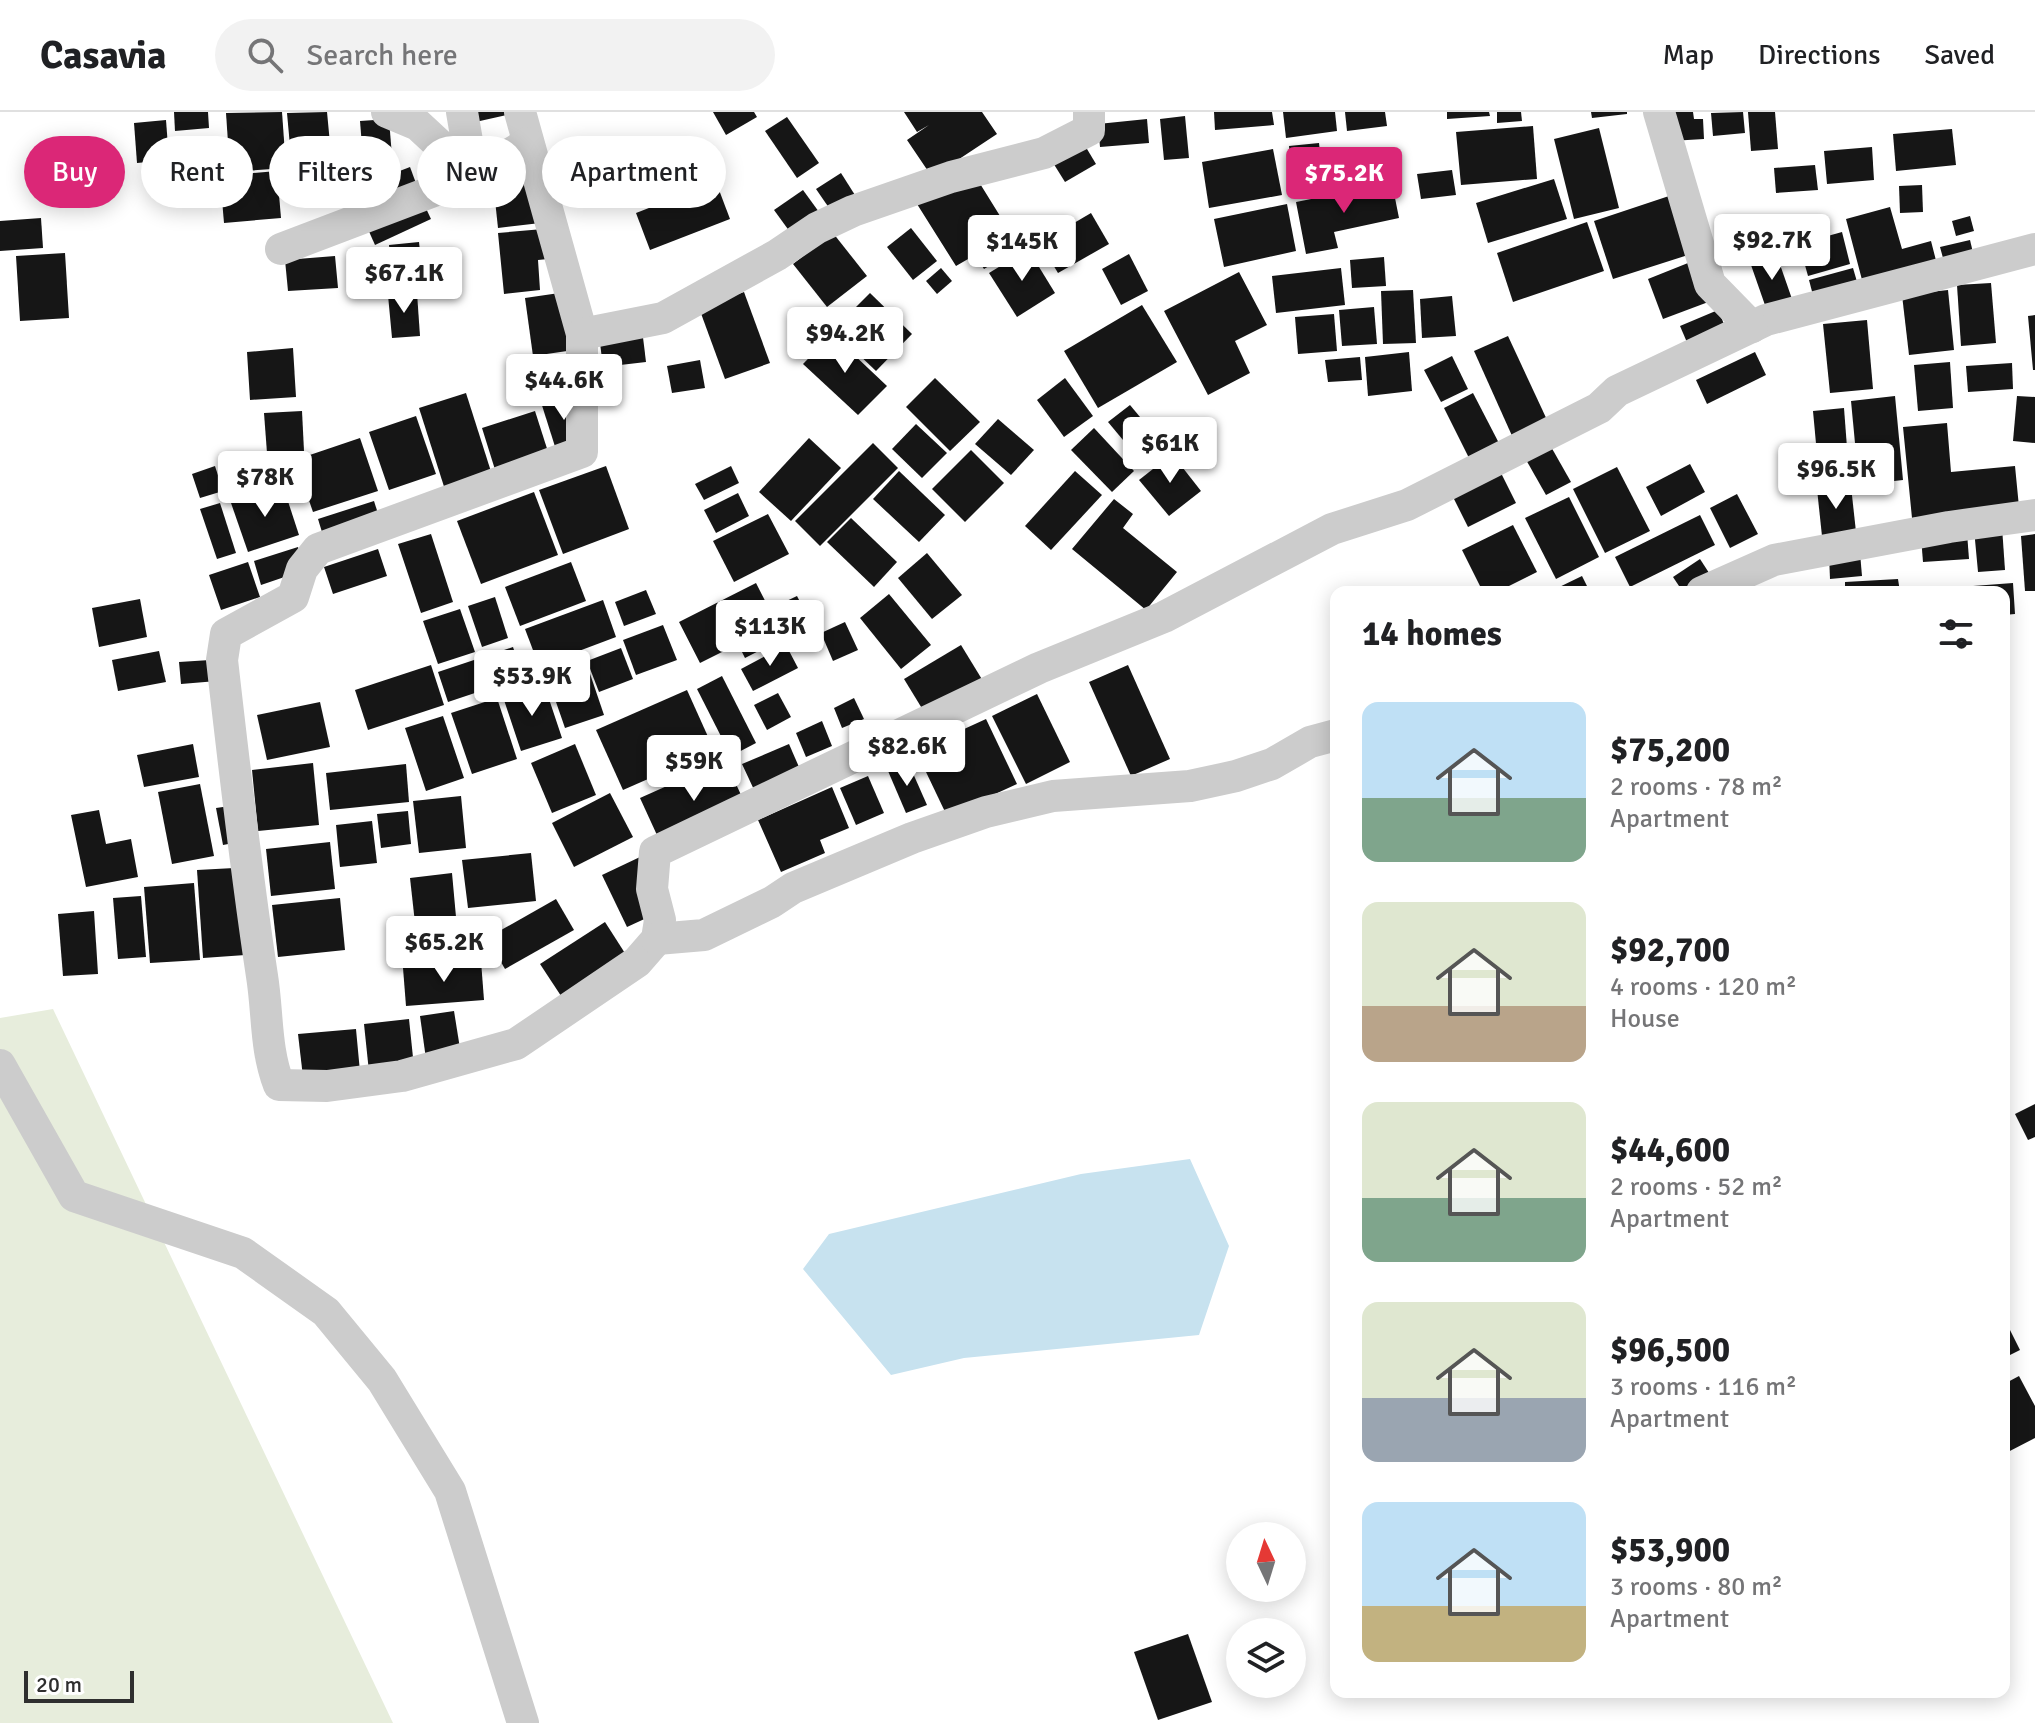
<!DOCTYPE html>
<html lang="en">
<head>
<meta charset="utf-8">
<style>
  :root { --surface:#fff; --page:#f2f2f2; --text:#202124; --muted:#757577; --line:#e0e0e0; --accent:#db2777 }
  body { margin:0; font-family:Signika,sans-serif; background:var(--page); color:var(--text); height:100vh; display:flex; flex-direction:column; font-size:30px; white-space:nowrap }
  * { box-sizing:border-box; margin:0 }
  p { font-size:26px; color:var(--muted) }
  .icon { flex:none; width:44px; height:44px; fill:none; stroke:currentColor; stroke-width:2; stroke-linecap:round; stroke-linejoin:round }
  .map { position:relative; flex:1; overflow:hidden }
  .drawer { position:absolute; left:1330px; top:474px; width:680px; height:1112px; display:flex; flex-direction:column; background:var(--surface); border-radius:16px; box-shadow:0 4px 20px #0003 }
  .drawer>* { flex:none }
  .top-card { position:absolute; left:24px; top:24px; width:760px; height:72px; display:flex; gap:16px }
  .needle { width:52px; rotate:356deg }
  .buttons { position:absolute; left:1226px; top:1410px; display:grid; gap:16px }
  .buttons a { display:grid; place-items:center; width:80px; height:80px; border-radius:50%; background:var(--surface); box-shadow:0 4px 20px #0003; font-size:40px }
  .scale { position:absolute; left:24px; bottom:20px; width:110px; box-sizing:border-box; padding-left:8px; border:4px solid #2f2f2f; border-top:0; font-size:22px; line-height:28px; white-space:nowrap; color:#2f2f2f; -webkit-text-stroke:6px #fff; paint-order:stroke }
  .price { position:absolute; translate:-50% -68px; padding:0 18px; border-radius:8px; background:#fff; color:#222; font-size:26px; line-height:52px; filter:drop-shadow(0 2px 4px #0008) }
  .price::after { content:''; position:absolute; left:50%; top:48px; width:24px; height:18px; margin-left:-12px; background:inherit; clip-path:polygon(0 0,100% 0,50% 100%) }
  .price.on { background:var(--accent); color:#fff }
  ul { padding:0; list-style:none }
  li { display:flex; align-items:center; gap:24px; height:200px; padding:0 32px }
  li span { display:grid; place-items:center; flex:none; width:224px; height:160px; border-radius:16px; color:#555 }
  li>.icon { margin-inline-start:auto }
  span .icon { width:96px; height:96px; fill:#fffc; stroke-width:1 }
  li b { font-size:34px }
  h2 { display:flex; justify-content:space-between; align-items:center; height:96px; padding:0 32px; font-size:34px }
  .chip { padding:0 28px; border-radius:36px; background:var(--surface); box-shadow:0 4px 20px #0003; font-size:28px; line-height:72px }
  .chip.on { background:var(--accent); color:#fff }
  header { display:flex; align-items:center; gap:48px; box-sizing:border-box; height:112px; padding:0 40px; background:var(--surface); border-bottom:2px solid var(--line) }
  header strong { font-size:38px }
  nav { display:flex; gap:44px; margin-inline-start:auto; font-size:28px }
  .search { width:560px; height:72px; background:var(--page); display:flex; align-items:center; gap:20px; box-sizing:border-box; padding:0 28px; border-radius:44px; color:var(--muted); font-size:30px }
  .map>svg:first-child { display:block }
</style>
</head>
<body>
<header>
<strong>Casavia</strong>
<div class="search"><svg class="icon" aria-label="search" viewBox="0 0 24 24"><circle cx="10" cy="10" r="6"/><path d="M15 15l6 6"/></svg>Search here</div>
<nav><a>Map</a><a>Directions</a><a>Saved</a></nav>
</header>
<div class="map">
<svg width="2035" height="1611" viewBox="0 0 2035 1611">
  <rect width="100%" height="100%" fill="#fff"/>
  <polygon fill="#e7eddc" points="53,897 393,1611 0,1611 0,906"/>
  <polygon fill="#c7e2ef" points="1190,1047 1229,1134 1199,1223 964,1246 891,1263 803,1157 829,1122 1081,1062"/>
  <g fill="#161616">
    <polygon points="174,0 208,0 209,16 175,19"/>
    <polygon points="282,0 286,56 230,60 226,1"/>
    <polygon points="327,0 330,32 290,34 287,1"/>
    <polygon points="469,0 516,0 516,1 471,11"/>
    <polygon points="713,0 754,0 757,5 726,23"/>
    <polygon points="904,0 982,0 997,22 932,65 907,28 929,13 917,20"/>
    <polygon points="1214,0 1272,0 1274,13 1215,18"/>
    <polygon points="1283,0 1335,0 1337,19 1286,26"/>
    <polygon points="1345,0 1385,0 1387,14 1347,19"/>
    <polygon points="1447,0 1489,0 1490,4 1447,7"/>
    <polygon points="1497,0 1521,0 1522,9 1497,11"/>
    <polygon points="1591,0 1627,0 1627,2 1592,6"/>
    <polygon points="1669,0 1693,0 1694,7 1703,7 1704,27 1671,29"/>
    <polygon points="1743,0 1745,21 1713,24 1711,1"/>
    <polygon points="1748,0 1775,0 1778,37 1751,39"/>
    <polygon points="1185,4 1189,46 1164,48 1160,7"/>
    <polygon points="787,5 819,51 797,66 765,19"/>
    <polygon points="389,7 393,57 364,59 360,9"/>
    <polygon points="1147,7 1149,31 1100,35 1098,12"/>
    <polygon points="166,8 169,48 137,51 134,11"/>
    <polygon points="1533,14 1537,67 1461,73 1456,20"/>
    <polygon points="1599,16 1619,96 1574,107 1554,27"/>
    <polygon points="1952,17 1956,53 1896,59 1893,22"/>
    <polygon points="1081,27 1096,52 1065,70 1050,46"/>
    <polygon points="1319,31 1323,70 1293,73 1289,34"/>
    <polygon points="1872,35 1874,68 1827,72 1824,39"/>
    <polygon points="1273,37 1282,83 1209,96 1202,50"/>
    <polygon points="331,39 335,87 295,90 291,42"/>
    <polygon points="1815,53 1818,78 1776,81 1774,56"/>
    <polygon points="543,54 549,110 498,116 492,60"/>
    <polygon points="410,55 420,82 359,107 348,79"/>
    <polygon points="1452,58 1456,83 1421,87 1417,62"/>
    <polygon points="277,59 281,106 224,111 220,64"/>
    <polygon points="841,61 860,91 836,106 816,77"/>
    <polygon points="974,62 1005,112 982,126 986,134 1007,121 1017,137 984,157 975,143 956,154 917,92"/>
    <polygon points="1554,67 1567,107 1488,131 1476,91"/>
    <polygon points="716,70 730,107 650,138 636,101"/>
    <polygon points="1392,71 1399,106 1334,120 1338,136 1306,142 1296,90"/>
    <polygon points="1922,73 1923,100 1900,101 1899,74"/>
    <polygon points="803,78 827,111 798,131 774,98"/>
    <polygon points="1669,84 1688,143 1613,167 1594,109"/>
    <polygon points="423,90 431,107 375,133 367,115"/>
    <polygon points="1287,92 1296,139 1224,155 1214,107"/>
    <polygon points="1890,95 1902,137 1931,129 1940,164 1866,183 1846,107"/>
    <polygon points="1091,101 1109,132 1058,161 1040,131"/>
    <polygon points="1970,104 1974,119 1956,124 1952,109"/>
    <polygon points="41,106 43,136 0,139 0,109"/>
    <polygon points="1587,110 1604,159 1513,190 1497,141"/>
    <polygon points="555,116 558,146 538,148 540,178 504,182 498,121"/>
    <polygon points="911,116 937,149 913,168 887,135"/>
    <polygon points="1842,120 1850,152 1808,164 1799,132"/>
    <polygon points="833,121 867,164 827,195 793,152"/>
    <polygon points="1970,128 1975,149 1946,157 1940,135"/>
    <polygon points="419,130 423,167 392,169 389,133"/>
    <polygon points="1028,137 1055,181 1017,205 989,161"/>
    <polygon points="65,141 69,206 20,209 16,144"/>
    <polygon points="1129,142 1148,179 1121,193 1102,157"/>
    <polygon points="335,144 338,176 288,179 285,148"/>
    <polygon points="1777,144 1792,187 1766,196 1751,153"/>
    <polygon points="1384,145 1386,174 1352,176 1350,148"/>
    <polygon points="1703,145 1719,186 1663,207 1648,167"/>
    <polygon points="941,156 952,169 937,182 926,169"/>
    <polygon points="1341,156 1345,193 1276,201 1272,164"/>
    <polygon points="1853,156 1860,180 1815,191 1809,168"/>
    <polygon points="1239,160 1267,213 1235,229 1250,261 1208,283 1164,199"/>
    <polygon points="1991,171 1996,231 1961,234 1957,173"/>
    <polygon points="1413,178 1416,231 1383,232 1381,179"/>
    <polygon points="1948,178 1954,238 1909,243 1902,183"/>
    <polygon points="573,179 581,237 533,244 525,186"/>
    <polygon points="744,180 770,251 725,267 699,196"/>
    <polygon points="417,181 420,224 392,226 388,183"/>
    <polygon points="870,181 912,222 876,259 833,218"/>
    <polygon points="1452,184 1456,224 1422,226 1420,187"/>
    <polygon points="1142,193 1177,250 1098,296 1064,239"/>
    <polygon points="1374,195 1377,232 1342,234 1339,198"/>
    <polygon points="1718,198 1727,219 1689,235 1680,214"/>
    <polygon points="1334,202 1337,239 1298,242 1295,205"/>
    <polygon points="2035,203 2035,258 2033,258 2028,204"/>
    <polygon points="1867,208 1873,277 1830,281 1823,212"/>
    <polygon points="642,217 646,250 603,255 599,223"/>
    <polygon points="832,222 887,274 858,303 803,252"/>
    <polygon points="1508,224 1548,310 1513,326 1474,239"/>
    <polygon points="293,236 296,285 250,288 247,240"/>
    <polygon points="1409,240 1412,279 1368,284 1365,245"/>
    <polygon points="1755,240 1766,263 1707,292 1696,268"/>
    <polygon points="1452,244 1468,277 1441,290 1424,258"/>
    <polygon points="1360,245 1362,268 1328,270 1325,248"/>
    <polygon points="700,248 705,276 672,281 667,254"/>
    <polygon points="1950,250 1953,296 1918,299 1914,253"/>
    <polygon points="2012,251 2013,277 1968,280 1966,254"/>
    <polygon points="935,266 980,310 950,339 906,295"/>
    <polygon points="1065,266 1093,304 1064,325 1037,288"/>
    <polygon points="570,275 589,335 558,344 539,284"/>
    <polygon points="466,281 494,369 447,384 419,296"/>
    <polygon points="1473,281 1502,337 1472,352 1444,296"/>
    <polygon points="1895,284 1903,368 1859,373 1851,289"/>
    <polygon points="2017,284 2035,285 2035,331 2013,329"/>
    <polygon points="1130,293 1165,335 1143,352 1108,310"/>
    <polygon points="1844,296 1849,362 1819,364 1813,299"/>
    <polygon points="302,299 304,339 267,341 264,301"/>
    <polygon points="535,299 550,346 497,364 482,316"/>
    <polygon points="416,304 436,362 389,378 369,320"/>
    <polygon points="998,307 1034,338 1011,363 975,332"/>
    <polygon points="1947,311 1951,360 2015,354 2019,395 1912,406 1903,315"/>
    <polygon points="916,312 947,341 922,366 892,337"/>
    <polygon points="1094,316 1134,359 1112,380 1071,338"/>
    <polygon points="360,326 378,379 313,400 295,348"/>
    <polygon points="809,326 841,356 791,409 759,380"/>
    <polygon points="873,331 898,356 820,434 795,409"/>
    <polygon points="1550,333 1571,370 1546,383 1525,346"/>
    <polygon points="971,338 1004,371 965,410 932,377"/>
    <polygon points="1172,342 1201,379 1169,404 1139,368"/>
    <polygon points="1690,352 1705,380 1661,404 1646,375"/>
    <polygon points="215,354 223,379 200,386 192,362"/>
    <polygon points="606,354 629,417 563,442 539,378"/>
    <polygon points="731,354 739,371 704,388 695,372"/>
    <polygon points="1617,355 1650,419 1605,441 1573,377"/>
    <polygon points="899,359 945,403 919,430 873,387"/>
    <polygon points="1075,359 1102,383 1051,438 1025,414"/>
    <polygon points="1501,361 1516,391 1468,415 1453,385"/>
    <polygon points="283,374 299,423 248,440 231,391"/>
    <polygon points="1851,374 1856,420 1822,424 1817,377"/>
    <polygon points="534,380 558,443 481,472 457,409"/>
    <polygon points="738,381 749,404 716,421 704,398"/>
    <polygon points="1737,382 1758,422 1730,436 1710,396"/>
    <polygon points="1569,385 1599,445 1556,467 1525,406"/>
    <polygon points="1114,387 1133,402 1123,416 1177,460 1146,498 1072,437"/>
    <polygon points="374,389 381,411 325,430 318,407"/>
    <polygon points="220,391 236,441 217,447 200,397"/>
    <polygon points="768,402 789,442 734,470 713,429"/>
    <polygon points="1700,403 1715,433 1630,475 1615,445"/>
    <polygon points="851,406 897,450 874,475 827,430"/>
    <polygon points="1513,413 1537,460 1497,480 1483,480 1462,438"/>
    <polygon points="2002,415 2005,458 1978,460 1974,417"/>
    <polygon points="1967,421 1969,447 1923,450 1921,425"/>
    <polygon points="431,422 453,490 421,501 398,432"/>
    <polygon points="2035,422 2035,479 2025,479 2021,424"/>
    <polygon points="298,435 305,458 261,473 254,449"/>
    <polygon points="378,437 387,464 333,482 324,455"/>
    <polygon points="927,441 962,483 932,507 898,466"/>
    <polygon points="1860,441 1862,464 1830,467 1829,443"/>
    <polygon points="1700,447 1713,467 1693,480 1683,480 1673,465"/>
    <polygon points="248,450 260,485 221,498 209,463"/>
    <polygon points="571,450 586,489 520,514 505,475"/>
    <polygon points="1582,464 1590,480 1549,480"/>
    <polygon points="1898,467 1900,480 1845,480 1845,470"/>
    <polygon points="756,471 784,526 745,546 738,532 700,551 679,510"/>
    <polygon points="2013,471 2015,502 2004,503 2004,480 1973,480 1973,474"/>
    <polygon points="646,478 656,502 624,514 615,490"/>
    <polygon points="889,482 931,533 901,557 860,506"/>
    <polygon points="797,484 814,517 794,528 776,494"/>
    <polygon points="495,485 508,526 482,535 468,494"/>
    <polygon points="140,487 147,525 99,535 92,496"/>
    <polygon points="603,488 616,525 539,554 525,517"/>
    <polygon points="460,497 475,540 438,552 423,509"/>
    <polygon points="845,510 858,538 833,549 821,521"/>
    <polygon points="663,513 677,548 636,563 623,528"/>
    <polygon points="786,533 798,556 753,579 741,557"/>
    <polygon points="961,533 983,569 926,603 904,567"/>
    <polygon points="513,535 523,565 448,590 438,560"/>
    <polygon points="621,536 633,567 599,580 587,549"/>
    <polygon points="159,539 166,570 118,579 112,548"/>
    <polygon points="226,547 229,568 181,572 179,550"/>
    <polygon points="586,550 604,603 565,616 547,564"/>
    <polygon points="431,553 444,593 368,618 355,578"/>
    <polygon points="1128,553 1170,647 1131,664 1089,570"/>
    <polygon points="722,564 756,631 731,644 697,577"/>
    <polygon points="544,572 562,626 521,639 503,585"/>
    <polygon points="687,578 714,638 623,678 596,618"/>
    <polygon points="778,581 791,605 767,618 754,593"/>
    <polygon points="1037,582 1070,650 1026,672 992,604"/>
    <polygon points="497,586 517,647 472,662 451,601"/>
    <polygon points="854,586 864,607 842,616 834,596"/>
    <polygon points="320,590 330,635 267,648 257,603"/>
    <polygon points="443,604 464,666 426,679 405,616"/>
    <polygon points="986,607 1017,672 947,704 916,639"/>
    <polygon points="822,609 832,634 806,645 796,621"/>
    <polygon points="193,632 199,665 144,675 137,643"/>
    <polygon points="575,632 596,683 552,701 531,651"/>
    <polygon points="789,632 802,662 756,682 742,652"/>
    <polygon points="725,648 747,696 662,734 640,686"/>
    <polygon points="908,650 927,693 906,701 888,659"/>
    <polygon points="313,651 319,713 258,719 252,658"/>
    <polygon points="406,652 409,690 330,698 326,661"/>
    <polygon points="868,664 884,701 856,713 840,676"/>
    <polygon points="200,672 214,744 172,752 158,680"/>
    <polygon points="832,675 849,716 820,728 825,741 781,760 758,708"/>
    <polygon points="610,681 633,725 574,755 552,711"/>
    <polygon points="461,684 466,736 419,741 413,689"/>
    <polygon points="237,693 244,729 223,733 216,696"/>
    <polygon points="99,698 106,732 131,727 138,765 86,775 71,703"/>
    <polygon points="408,699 411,732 381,736 377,702"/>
    <polygon points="372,709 377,751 340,755 336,713"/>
    <polygon points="330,730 335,777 271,784 266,737"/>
    <polygon points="531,741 536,789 468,796 462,748"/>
    <polygon points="640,745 664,798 627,815 602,763"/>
    <polygon points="253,755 259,842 203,846 197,758"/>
    <polygon points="452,761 457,816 416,820 410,766"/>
    <polygon points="194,771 200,848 150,851 144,775"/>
    <polygon points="141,784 146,845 118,847 113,786"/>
    <polygon points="340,786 345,838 278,845 272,793"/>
    <polygon points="556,787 574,818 505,857 487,826"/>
    <polygon points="94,799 98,862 63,864 58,802"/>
    <polygon points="605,810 630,849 565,890 540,852"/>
    <polygon points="481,849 484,888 406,894 403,856"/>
    <polygon points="454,899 462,949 427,954 420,904"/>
    <polygon points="409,907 414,955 369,960 364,912"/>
    <polygon points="356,917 360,960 303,965 298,922"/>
    <polygon points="2035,992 2035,1025 2028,1028 2015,1002"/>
    <polygon points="2004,1206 2020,1238 2004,1246"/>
    <polygon points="2019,1264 2035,1294 2035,1326 2004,1342 2004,1272"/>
    <polygon points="1188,1522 1212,1590 1158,1608 1134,1540"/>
  </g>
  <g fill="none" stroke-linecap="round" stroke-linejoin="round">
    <g stroke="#ccc" stroke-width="32">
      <polyline points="387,0 418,13 473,64 462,0"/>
      <path d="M520 0 582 222V340L318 437 302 457 293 485 226 522 222 548C234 654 246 759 262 864 268 901 265 937 279 973L327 974 402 964 516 932 637 850 657 827 660 808 652 777 655 740 1039 556 1164 505 1332 417 1407 393 1599 296 1617 279 1766 208 2035 137"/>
      <polyline points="1659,0 1710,172 1752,215"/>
      <polyline points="281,137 473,64 528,31"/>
      <polyline points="582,222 663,206 777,143 817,116 853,99 951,65 1044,41 1089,18 1089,0"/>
      <polyline points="1702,480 1774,448 1949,415 2035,403"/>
      <polyline points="657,827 704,823 772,790 793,776 912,726 986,700 1053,684 1190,674 1236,664 1272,652 1310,630 1336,623"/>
      <polyline points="0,953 74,1084 243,1141 326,1200 382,1268 450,1379 523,1611"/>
    </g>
  </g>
</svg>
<div class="buttons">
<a><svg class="needle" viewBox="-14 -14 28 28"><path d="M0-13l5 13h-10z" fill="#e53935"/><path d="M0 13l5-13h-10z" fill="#757577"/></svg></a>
<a><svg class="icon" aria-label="layers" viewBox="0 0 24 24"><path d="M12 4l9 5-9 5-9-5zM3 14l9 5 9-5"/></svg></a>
</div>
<div class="scale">20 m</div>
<b class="price on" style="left:1344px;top:103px">$75.2K</b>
<b class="price" style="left:1772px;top:170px">$92.7K</b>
<b class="price" style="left:1022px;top:171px">$145K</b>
<b class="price" style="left:404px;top:203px">$67.1K</b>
<b class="price" style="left:845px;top:263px">$94.2K</b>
<b class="price" style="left:564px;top:310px">$44.6K</b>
<b class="price" style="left:1170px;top:373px">$61K</b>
<b class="price" style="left:1836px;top:399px">$96.5K</b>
<b class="price" style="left:265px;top:407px">$78K</b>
<b class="price" style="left:770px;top:556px">$113K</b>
<b class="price" style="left:532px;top:606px">$53.9K</b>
<b class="price" style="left:907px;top:676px">$82.6K</b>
<b class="price" style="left:694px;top:691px">$59K</b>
<b class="price" style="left:444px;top:872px">$65.2K</b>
<div class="top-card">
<a class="chip on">Buy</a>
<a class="chip">Rent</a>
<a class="chip">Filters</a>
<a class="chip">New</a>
<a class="chip">Apartment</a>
</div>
<section class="drawer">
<h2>14 homes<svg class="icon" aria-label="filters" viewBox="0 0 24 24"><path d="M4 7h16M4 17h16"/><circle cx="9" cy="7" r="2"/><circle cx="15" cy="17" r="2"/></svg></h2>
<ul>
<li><span style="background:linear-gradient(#bfe0f5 60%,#7fa58c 0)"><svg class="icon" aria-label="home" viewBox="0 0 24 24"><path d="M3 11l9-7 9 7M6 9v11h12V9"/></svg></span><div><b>$75,200</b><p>2 rooms · 78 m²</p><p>Apartment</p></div></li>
<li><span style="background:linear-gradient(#dfe7d0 65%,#b9a48a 0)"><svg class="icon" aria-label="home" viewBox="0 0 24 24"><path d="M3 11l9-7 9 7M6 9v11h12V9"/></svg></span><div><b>$92,700</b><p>4 rooms · 120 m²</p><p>House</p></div></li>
<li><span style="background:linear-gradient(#dfe7d0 60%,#7fa58c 0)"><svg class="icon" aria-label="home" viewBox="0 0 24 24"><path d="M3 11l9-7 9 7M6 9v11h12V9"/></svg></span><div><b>$44,600</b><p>2 rooms · 52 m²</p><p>Apartment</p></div></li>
<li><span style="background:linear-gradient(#dfe7d0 60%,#9aa5b1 0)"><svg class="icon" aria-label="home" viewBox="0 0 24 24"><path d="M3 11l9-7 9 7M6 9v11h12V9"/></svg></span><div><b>$96,500</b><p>3 rooms · 116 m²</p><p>Apartment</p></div></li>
<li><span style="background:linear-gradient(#bfe0f5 65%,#c2b280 0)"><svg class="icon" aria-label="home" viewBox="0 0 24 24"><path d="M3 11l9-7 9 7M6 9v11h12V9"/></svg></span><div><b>$53,900</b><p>3 rooms · 80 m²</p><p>Apartment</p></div></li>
</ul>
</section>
</div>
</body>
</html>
